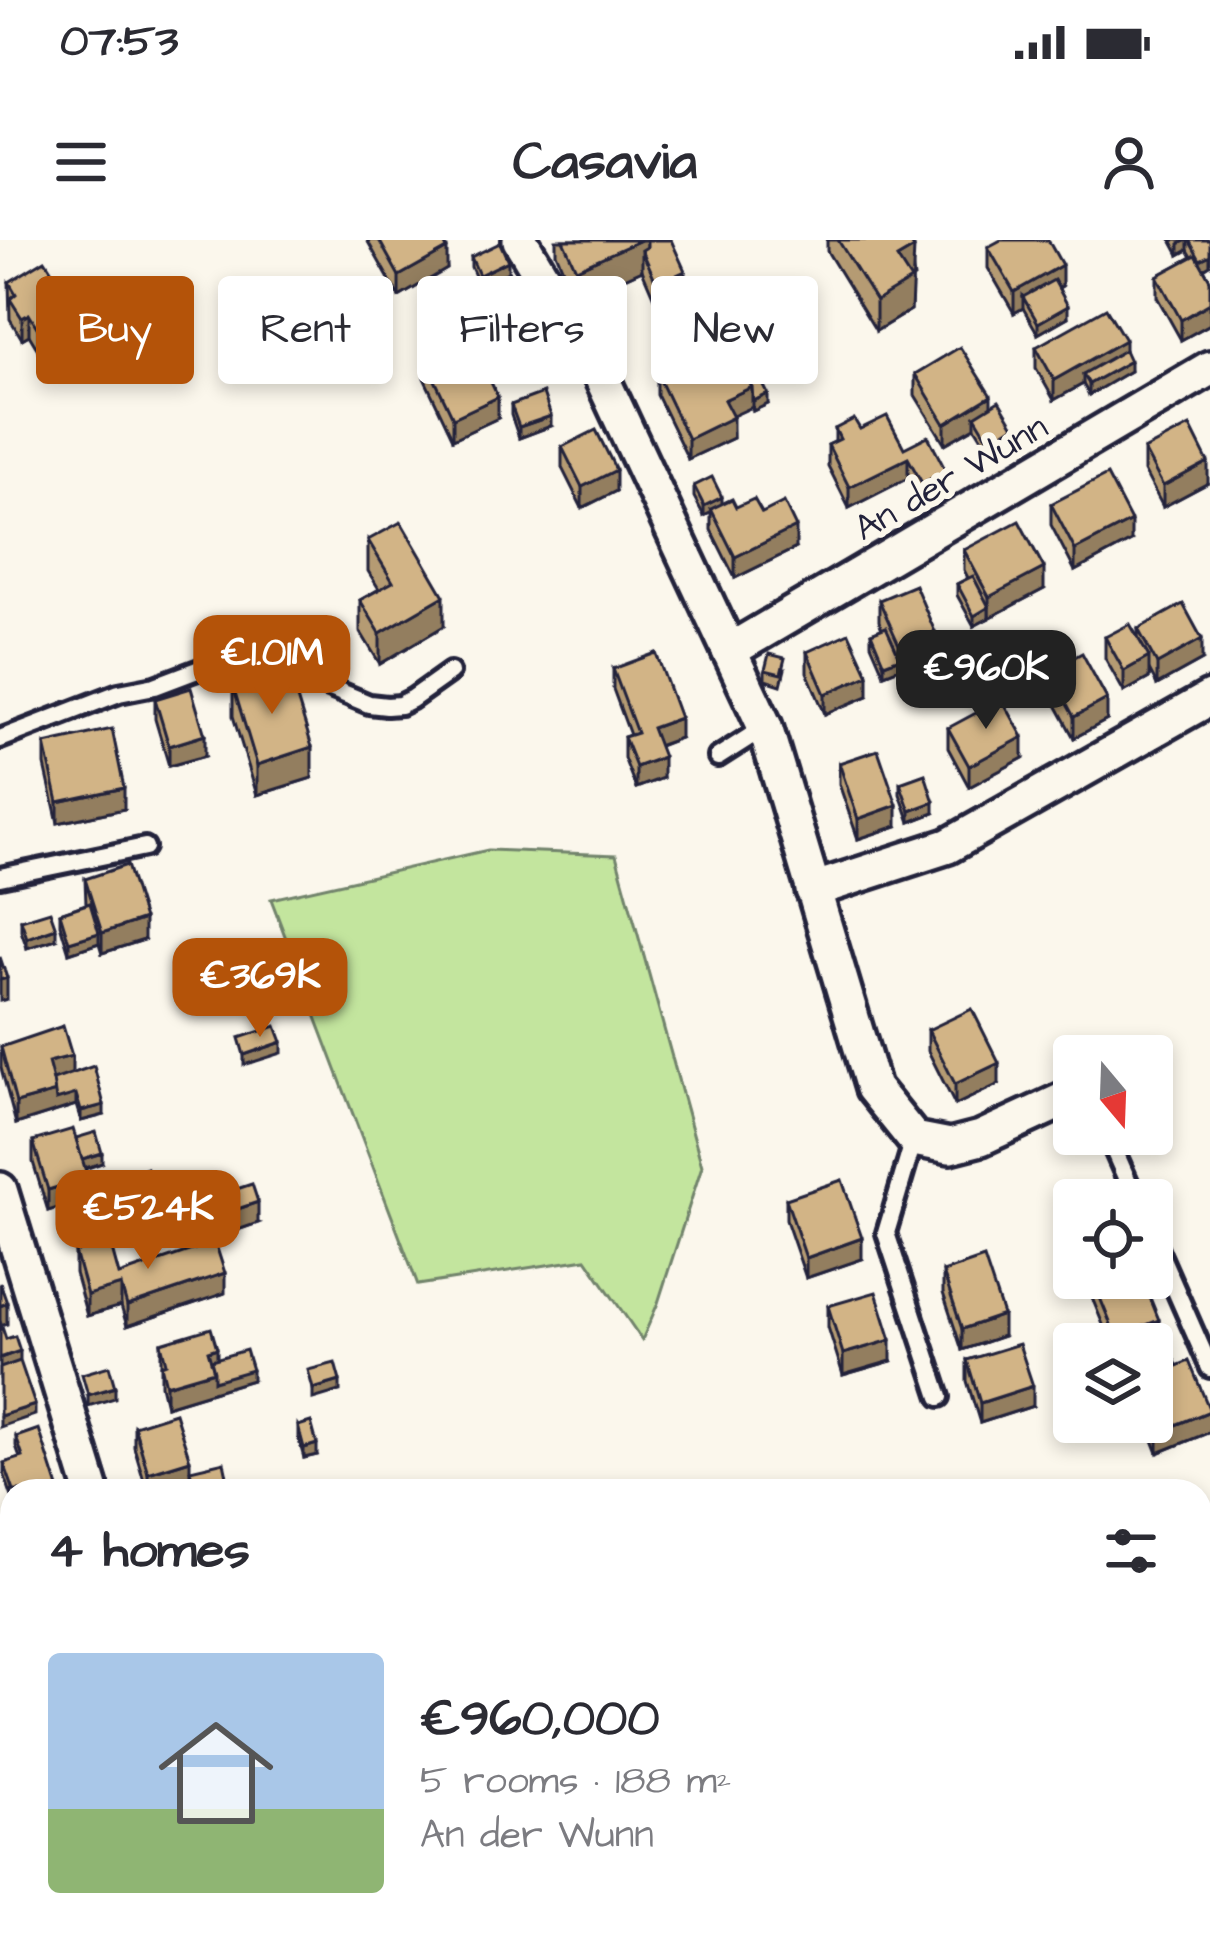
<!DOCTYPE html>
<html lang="en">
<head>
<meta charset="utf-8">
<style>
  :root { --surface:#fff; --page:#f7f7f7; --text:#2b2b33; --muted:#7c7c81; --line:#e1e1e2; --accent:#b45309 }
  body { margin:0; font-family:"Architects Daughter",sans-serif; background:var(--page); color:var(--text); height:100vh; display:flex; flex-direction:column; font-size:45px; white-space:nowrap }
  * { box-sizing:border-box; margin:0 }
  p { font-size:39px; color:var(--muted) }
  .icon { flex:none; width:66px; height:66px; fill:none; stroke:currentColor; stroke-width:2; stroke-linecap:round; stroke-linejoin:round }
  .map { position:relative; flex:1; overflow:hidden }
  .details { position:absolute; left:0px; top:1239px; width:1212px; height:471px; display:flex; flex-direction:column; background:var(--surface); border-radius:36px 36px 0 0; box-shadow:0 6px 18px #0003 }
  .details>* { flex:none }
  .banner { position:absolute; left:36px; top:36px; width:1140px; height:108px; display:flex; gap:24px }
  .needle { width:78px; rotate:161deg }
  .buttons { position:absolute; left:1053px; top:795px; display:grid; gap:24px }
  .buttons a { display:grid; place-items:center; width:120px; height:120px; border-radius:12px; background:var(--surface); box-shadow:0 6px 18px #0003; font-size:60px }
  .price { position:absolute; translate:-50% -102px; padding:0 27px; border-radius:24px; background:var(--accent); color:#fff; font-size:39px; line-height:78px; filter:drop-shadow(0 3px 6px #0008) }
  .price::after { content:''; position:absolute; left:50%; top:72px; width:36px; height:27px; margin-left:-18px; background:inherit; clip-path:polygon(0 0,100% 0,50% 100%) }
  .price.on { background:#222; color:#fff }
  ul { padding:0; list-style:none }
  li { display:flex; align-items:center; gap:36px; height:300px; padding:0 48px }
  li+li { border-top:3px solid var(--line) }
  li span { display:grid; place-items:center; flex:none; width:336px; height:240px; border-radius:12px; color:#555 }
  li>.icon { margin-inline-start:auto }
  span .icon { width:144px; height:144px; fill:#fffc; stroke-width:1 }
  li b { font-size:51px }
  h2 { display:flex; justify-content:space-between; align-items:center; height:144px; padding:0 48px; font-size:51px }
  .tag { padding:0 42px; border-radius:12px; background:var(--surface); box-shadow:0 6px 18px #0003; font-size:42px; line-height:108px }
  .tag.on { background:var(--accent); color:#fff }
  .status { display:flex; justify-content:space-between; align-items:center; height:84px; padding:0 60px; background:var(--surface); direction:ltr }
  .status svg { height:33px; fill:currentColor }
  header { display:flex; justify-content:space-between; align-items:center; height:156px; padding:0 48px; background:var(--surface); font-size:54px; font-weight:700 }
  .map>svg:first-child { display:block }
</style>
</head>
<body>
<div class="status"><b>07:53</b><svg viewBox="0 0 49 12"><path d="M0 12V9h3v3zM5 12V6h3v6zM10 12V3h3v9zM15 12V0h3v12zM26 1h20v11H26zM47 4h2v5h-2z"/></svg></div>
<header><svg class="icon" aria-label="menu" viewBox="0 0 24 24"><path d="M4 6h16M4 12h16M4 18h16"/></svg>Casavia<svg class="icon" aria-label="person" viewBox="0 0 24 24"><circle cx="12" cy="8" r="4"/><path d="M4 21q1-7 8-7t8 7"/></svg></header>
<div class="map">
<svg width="1210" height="1709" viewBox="0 0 1210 1709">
  <rect width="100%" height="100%" fill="#fbf7ec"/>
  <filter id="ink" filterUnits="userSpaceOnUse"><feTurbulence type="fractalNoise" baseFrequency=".00833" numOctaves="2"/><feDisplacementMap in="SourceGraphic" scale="24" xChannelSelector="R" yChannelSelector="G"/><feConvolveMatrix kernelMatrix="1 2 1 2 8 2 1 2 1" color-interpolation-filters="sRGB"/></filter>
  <g filter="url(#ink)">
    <polygon fill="#c3e59e" stroke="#72846c" stroke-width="3" points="488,610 616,615 702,926 658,1063 642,1100 586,1019 418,1045 271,659"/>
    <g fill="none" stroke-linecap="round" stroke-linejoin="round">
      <g stroke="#22223b" stroke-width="26">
        <g id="lane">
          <polyline points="0,499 119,453 155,446 221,421 247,421 278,426 369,464 387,466 400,465 412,459 450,432"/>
          <polyline points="718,517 765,487"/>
          <polyline points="0,637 145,607"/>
          <polyline points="1107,894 1136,960"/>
          <polyline points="914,899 886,993 940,1157"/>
          <polyline points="1152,996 1210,1128"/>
        </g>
      </g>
      <g stroke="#22223b" stroke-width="42">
        <g id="street">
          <polyline points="520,0 600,134 765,487 873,848 914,899 950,906 981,898 1074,855"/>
          <polyline points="729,411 1210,128"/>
          <polyline points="813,650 948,606 1210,458"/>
          <polyline points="0,950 92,1251"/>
          <polyline points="230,1698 233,1709"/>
        </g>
      </g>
      <use href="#lane" stroke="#fbf7ec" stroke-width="16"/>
      <use href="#street" stroke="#fbf7ec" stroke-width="33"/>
    </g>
    <g fill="#b59b73" stroke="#22223b" stroke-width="3">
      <polygon points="367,0 443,0 447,29 399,57"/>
      <polygon points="556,0 671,0 685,52 657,65 642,30 576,60 556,13"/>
      <polygon points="827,0 909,0 914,38 911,40 911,70 876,91 827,11"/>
      <polygon points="1171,0 1210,0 1210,25 1204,29 1210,40 1210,84 1181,100 1157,57 1157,36 1192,17 1188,10 1179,15"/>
      <polygon points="988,7 1062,46 1059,48 1068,77 1038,94 1023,68 1014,73 988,28"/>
      <polygon points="471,17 508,32 479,45 471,27"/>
      <polygon points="9,42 75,88 38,110 29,95 22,99 10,79"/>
      <polygon points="752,53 807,110 762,132 740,88 740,68 752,62"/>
      <polygon points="1036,107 1125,110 1130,131 1089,155 1083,144 1054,160 1036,128"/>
      <polygon points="424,117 498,178 453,199 424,138"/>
      <polygon points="670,120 686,120 709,128 740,122 768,164 753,171 751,167 732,176 733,198 688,219 657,155 657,134 670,127"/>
      <polygon points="915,134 991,166 1014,197 990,211 975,187 945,204 915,155"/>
      <polygon points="511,165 551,186 519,198 511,175"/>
      <polygon points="835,189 860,189 904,208 946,252 922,264 908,238 849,268 828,226 828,205 835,202"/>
      <polygon points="562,207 616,251 582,268 562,228"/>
      <polygon points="1144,210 1208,243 1163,267 1144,231"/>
      <polygon points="694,246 722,264 762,273 796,308 735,338 711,290 711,272 704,276 694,257"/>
      <polygon points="1051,264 1131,301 1075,331 1051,285"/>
      <polygon points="368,300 444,386 380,424 360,391 360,360 379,349 368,331"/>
      <polygon points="964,310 1044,349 974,386 957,355 957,344 968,338 964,330"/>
      <polygon points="879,360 935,413 884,434 871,404 871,393 882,389 879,381"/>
      <polygon points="1138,389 1202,420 1157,445 1149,430 1149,438 1124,452 1105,418 1105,397 1138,397"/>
      <polygon points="807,412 868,456 825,474 807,432"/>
      <polygon points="613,429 680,498 659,506 663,538 636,548 624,518 624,497 630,495 613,449"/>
      <polygon points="785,429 781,445 765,440 765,430"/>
      <polygon points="1049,431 1107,480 1074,498 1049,452"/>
      <polygon points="233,446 312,538 257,555 233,476"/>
      <polygon points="155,459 205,516 169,526 155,479"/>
      <polygon points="948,488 1023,518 969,547 948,508"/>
      <polygon points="45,504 124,569 58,583 45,525"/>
      <polygon points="839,523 897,586 858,599 839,544"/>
      <polygon points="900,543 934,573 910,582 900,554"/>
      <polygon points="85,639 144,700 102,713 99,703 69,713 60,684 60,673 86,664"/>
      <polygon points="21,680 56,699 27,708 21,691"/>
      <polygon points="928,790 999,844 955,865 928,811"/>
      <polygon points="1,807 72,834 104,875 81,881 76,865 16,884 1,828"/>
      <polygon points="76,898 102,923 85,929 88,959 48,971 33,922 33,901"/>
      <polygon points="786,959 862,1019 806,1038 786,980"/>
      <polygon points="188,965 258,983 194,1005 188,986"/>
      <polygon points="75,1012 119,1035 225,1053 127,1086 121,1066 87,1076 75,1033"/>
      <polygon points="943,1032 1003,1096 962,1110 943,1053"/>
      <polygon points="1088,1038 1142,1038 1159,1090 1210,1192 1158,1213 1146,1182 1152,1182 1152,1104 1111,1104 1088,1048"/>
      <polygon points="828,1066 891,1121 843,1135 828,1087"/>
      <polygon points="161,1103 217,1119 252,1140 166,1166 161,1145"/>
      <polygon points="967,1120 1033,1166 980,1183 967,1141"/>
      <polygon points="134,1186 190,1240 156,1251 147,1251 134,1207"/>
      <polygon points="298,1186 317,1215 304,1218 298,1197"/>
      <polygon points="16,1197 59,1251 12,1251 12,1257 4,1234 4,1223 20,1218 16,1207"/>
      <polygon points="300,1698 348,1698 351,1709 302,1709"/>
    </g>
    <g fill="#937e5e" stroke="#22223b" stroke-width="3">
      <polygon points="641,0 647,0 647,23 642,10 642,30 576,60 576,29"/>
      <polygon points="1188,0 1188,10 1179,15 1179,4"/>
      <polygon points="914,8 911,70 876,91 876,61 897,18"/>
      <polygon points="447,9 447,29 399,57 399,36"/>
      <polygon points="1210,15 1210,25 1200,31 1200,20"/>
      <polygon points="508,21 508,32 479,45 479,35"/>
      <polygon points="1062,25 1062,46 1028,65 1023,57 1023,68 1014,73 1014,52"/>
      <polygon points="685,31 685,52 657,65 657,44"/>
      <polygon points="1210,63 1210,84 1181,100 1181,80"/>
      <polygon points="1068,66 1068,77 1038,94 1038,83"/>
      <polygon points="75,67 75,88 38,110 38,89"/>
      <polygon points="29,74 29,95 22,99 22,78"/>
      <polygon points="807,89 807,110 762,132 762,111"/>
      <polygon points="1125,100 1125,121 1083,134 1083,144 1054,160 1054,140"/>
      <polygon points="1130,121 1130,131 1089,155 1089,144"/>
      <polygon points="752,147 752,167 724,180 724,160"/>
      <polygon points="768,154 768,164 753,171 753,161"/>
      <polygon points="991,156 991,177 975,176 975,187 945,204 945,184"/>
      <polygon points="498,157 498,178 453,199 453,178"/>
      <polygon points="551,176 551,186 519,198 519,187"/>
      <polygon points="733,177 733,198 688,219 688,199"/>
      <polygon points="1014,186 1014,197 990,211 990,201"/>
      <polygon points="908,218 908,238 849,268 849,247"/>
      <polygon points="1208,222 1208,243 1163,267 1163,246"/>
      <polygon points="616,230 616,251 582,268 582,247"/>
      <polygon points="946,231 946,252 922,264 922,243"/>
      <polygon points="722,257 722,267 704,276 704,266"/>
      <polygon points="1131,281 1131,301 1075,331 1075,310"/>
      <polygon points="796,287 796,308 735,338 735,317"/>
      <polygon points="1044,328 1044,349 989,378 989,357"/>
      <polygon points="444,356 444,386 380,424 380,393"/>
      <polygon points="989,367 989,378 974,386 974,376"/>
      <polygon points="935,392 935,413 900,428 900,407"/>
      <polygon points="1202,399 1202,420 1157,445 1157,424"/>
      <polygon points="1149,417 1149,438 1124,452 1124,431"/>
      <polygon points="900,418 900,428 884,434 884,424"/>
      <polygon points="868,435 868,456 825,474 825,454"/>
      <polygon points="1107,459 1107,480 1074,498 1074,477"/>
      <polygon points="680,478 680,498 652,508 652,488"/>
      <polygon points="205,495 205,516 169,526 169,506"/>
      <polygon points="1023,497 1023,518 969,547 969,526"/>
      <polygon points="312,507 312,538 257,555 257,525"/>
      <polygon points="663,517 663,538 636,548 636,527"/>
      <polygon points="124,548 124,569 58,583 58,562"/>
      <polygon points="934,562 934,573 910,582 910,571"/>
      <polygon points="897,565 897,586 858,599 858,579"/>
      <polygon points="144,679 144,700 102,713 102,693"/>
      <polygon points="56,688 56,699 27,708 27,698"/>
      <polygon points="99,693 99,703 69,713 69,702"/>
      <polygon points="7,738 7,759 0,761 0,740"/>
      <polygon points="282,802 282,813 244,825 244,815"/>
      <polygon points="72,816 72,837 48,843 48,822"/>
      <polygon points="999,823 999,844 955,865 955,844"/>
      <polygon points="56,852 76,854 76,865 16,884 16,863"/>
      <polygon points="104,865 104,875 81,881 81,871"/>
      <polygon points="102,913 102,923 79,930 79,920"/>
      <polygon points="88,938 88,959 48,971 48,950"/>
      <polygon points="153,943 153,954 130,962 130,952"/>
      <polygon points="258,962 258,983 194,1005 194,984"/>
      <polygon points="862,998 862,1019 806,1038 806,1018"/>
      <polygon points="225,1033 225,1053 127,1086 127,1066"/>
      <polygon points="121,1045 121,1066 87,1076 87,1055"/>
      <polygon points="7,1063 7,1084 0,1086 0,1066"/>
      <polygon points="1003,1075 1003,1096 962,1110 962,1089"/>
      <polygon points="1159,1080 1159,1100 1150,1104 1116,1104 1116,1097"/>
      <polygon points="891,1100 891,1121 843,1135 843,1114"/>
      <polygon points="217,1108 217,1129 211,1131 208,1111"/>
      <polygon points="20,1111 20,1131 0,1138 0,1118"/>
      <polygon points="252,1130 252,1140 166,1166 166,1145 214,1131"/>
      <polygon points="340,1141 340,1151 313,1159 313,1149"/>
      <polygon points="1033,1146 1033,1166 980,1183 980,1163"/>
      <polygon points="115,1147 115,1158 88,1166 88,1155"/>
      <polygon points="35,1165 35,1175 0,1187 0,1176"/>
      <polygon points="1210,1171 1210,1192 1158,1213 1158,1192"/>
      <polygon points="317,1204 317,1215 304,1218 304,1208"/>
      <polygon points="190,1220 190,1240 156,1251 148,1251 148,1233"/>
      <polygon points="228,1241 228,1251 194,1251 194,1249"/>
    </g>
    <g fill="#d2b486" stroke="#22223b" stroke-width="3">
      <polygon points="379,0 443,0 447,9 399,36"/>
      <polygon points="563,0 641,0 576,29"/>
      <polygon points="647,0 671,0 685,31 657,44 642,10 647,7"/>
      <polygon points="838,0 909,0 914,8 897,18 911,40 876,61"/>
      <polygon points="1001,0 1048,0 1062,25 1014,52 988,7"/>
      <polygon points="1189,0 1210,0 1210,15 1200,20"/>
      <polygon points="500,3 508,21 479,35 471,17"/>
      <polygon points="1196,15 1210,40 1210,63 1181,80 1157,36"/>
      <polygon points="45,20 75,67 38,89 29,74 22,78 10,59 16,54 9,42"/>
      <polygon points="1054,40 1068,66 1038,83 1023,57"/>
      <polygon points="766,45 770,52 785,45 807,89 762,111 740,68 755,60 752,53"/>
      <polygon points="1106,68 1125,100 1054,140 1036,107"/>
      <polygon points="469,96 498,157 453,178 424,117"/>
      <polygon points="960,107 991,156 945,184 915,134"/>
      <polygon points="1125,110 1130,121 1089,144 1083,134"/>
      <polygon points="701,112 709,128 735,114 752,147 724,160 733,177 688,199 657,134 673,126 670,120 683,113 686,120"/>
      <polygon points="750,118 768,154 753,161 752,147 740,122"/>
      <polygon points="543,153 551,176 519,187 511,165"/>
      <polygon points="999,161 1014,186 990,201 975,176"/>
      <polygon points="887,176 904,208 928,196 946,231 922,243 908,218 849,247 828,205 840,199 835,189 854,179 860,189"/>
      <polygon points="1190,186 1208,222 1163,246 1144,210"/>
      <polygon points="596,190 616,230 582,247 562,207"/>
      <polygon points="1107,235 1131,281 1075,310 1051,264"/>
      <polygon points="712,237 722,257 704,266 694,246"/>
      <polygon points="732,259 736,267 754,259 762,273 784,262 796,287 735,317 711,269"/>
      <polygon points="1019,281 1044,328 989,357 964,310"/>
      <polygon points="401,282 444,356 380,393 360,360 393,342 368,300"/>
      <polygon points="973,336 989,367 974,376 957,344"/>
      <polygon points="915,345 935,392 900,407 879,360"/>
      <polygon points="1183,364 1202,399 1157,424 1138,389"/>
      <polygon points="1130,384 1149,417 1124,431 1105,397"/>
      <polygon points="886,387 900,418 884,424 871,393"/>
      <polygon points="849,393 868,435 825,454 807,412"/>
      <polygon points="656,413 680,478 652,488 663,517 636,527 624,497 637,493 613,429"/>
      <polygon points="1082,413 1107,459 1074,477 1049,431"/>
      <polygon points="769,414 785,418 781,434 765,430"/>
      <polygon points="288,429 312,507 257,525 233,446"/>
      <polygon points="191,448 205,495 169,506 155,459"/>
      <polygon points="1002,459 1023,497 969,526 948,488"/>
      <polygon points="112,489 124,548 58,562 45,504"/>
      <polygon points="878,510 897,565 858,579 839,523"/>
      <polygon points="925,534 934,562 910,571 900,543"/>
      <polygon points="127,625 144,679 102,693 85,639"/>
      <polygon points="90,663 99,693 69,702 60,673"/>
      <polygon points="50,671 56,688 27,698 21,680"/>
      <polygon points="0,717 7,738 0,740"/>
      <polygon points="972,769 999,823 955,844 928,790"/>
      <polygon points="63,786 72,816 48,822 56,852 16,863 1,807"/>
      <polygon points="276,786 282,802 244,815 239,798"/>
      <polygon points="94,826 104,865 81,871 76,854 56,860 53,840"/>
      <polygon points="73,889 88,938 48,950 33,901"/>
      <polygon points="96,892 102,913 82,919 76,898"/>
      <polygon points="147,928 153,943 130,952 125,937"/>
      <polygon points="842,940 862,998 806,1018 786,959"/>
      <polygon points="252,944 258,962 194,984 188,965"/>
      <polygon points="110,1002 119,1035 215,1002 225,1033 127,1066 121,1045 87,1055 75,1012"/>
      <polygon points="984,1018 1003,1075 962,1089 943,1032"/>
      <polygon points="1092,1038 1142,1038 1159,1080 1116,1097"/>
      <polygon points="0,1043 7,1063 0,1066"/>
      <polygon points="876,1052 891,1100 843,1114 828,1066"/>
      <polygon points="0,1081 6,1099 15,1096 20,1111 0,1118"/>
      <polygon points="211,1088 217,1108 208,1111 214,1131 166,1145 161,1125 166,1123 161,1103"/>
      <polygon points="1163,1088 1177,1126 1152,1136 1152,1104 1125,1104"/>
      <polygon points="1019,1104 1033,1146 980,1163 967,1120"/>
      <polygon points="246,1110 252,1130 214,1141 214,1131 211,1120"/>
      <polygon points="20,1121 35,1165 0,1176 0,1128"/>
      <polygon points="1189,1121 1210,1171 1158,1192 1152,1176 1152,1136"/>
      <polygon points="335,1123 340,1141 313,1149 308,1130"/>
      <polygon points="109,1126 115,1147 88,1155 82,1134"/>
      <polygon points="175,1173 190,1220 148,1233 134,1186"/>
      <polygon points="311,1182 317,1204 304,1208 298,1186"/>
      <polygon points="39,1189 59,1251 14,1251 4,1223 23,1217 16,1197"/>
      <polygon points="224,1222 228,1241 194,1249 190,1230"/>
      <polygon points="167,1698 213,1698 216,1709 170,1709"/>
      <polygon points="304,1698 348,1698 351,1709 307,1709"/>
    </g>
  </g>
  <g text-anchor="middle" stroke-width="12" stroke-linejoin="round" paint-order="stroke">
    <g font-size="36" fill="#22223b" stroke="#fbf7ec">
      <text transform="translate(950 236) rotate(-30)" y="13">An der Wunn</text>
    </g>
  </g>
</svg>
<div class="buttons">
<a><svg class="needle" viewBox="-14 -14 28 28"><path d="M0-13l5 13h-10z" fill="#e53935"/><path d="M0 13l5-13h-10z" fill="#7c7c81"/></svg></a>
<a><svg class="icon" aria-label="locate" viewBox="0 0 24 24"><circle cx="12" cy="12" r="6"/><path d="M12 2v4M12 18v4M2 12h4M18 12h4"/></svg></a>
<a><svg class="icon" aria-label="layers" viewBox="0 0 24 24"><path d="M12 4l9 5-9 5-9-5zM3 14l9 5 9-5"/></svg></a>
</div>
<b class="price" style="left:272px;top:477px">€1.01M</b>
<b class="price on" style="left:986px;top:492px">€960K</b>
<b class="price" style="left:260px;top:800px">€369K</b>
<b class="price" style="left:148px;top:1032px">€524K</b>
<div class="banner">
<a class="tag on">Buy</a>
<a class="tag">Rent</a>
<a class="tag">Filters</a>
<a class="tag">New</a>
</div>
<section class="details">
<h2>4 homes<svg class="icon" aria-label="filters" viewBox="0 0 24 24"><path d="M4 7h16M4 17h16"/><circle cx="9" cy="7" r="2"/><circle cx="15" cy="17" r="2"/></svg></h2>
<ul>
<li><span style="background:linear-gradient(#a9c7e8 65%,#8fb573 0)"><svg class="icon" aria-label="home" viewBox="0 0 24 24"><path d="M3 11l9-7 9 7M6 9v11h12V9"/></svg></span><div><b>€960,000</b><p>5 rooms · 188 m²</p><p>An der Wunn</p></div></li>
</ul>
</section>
</div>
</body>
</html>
